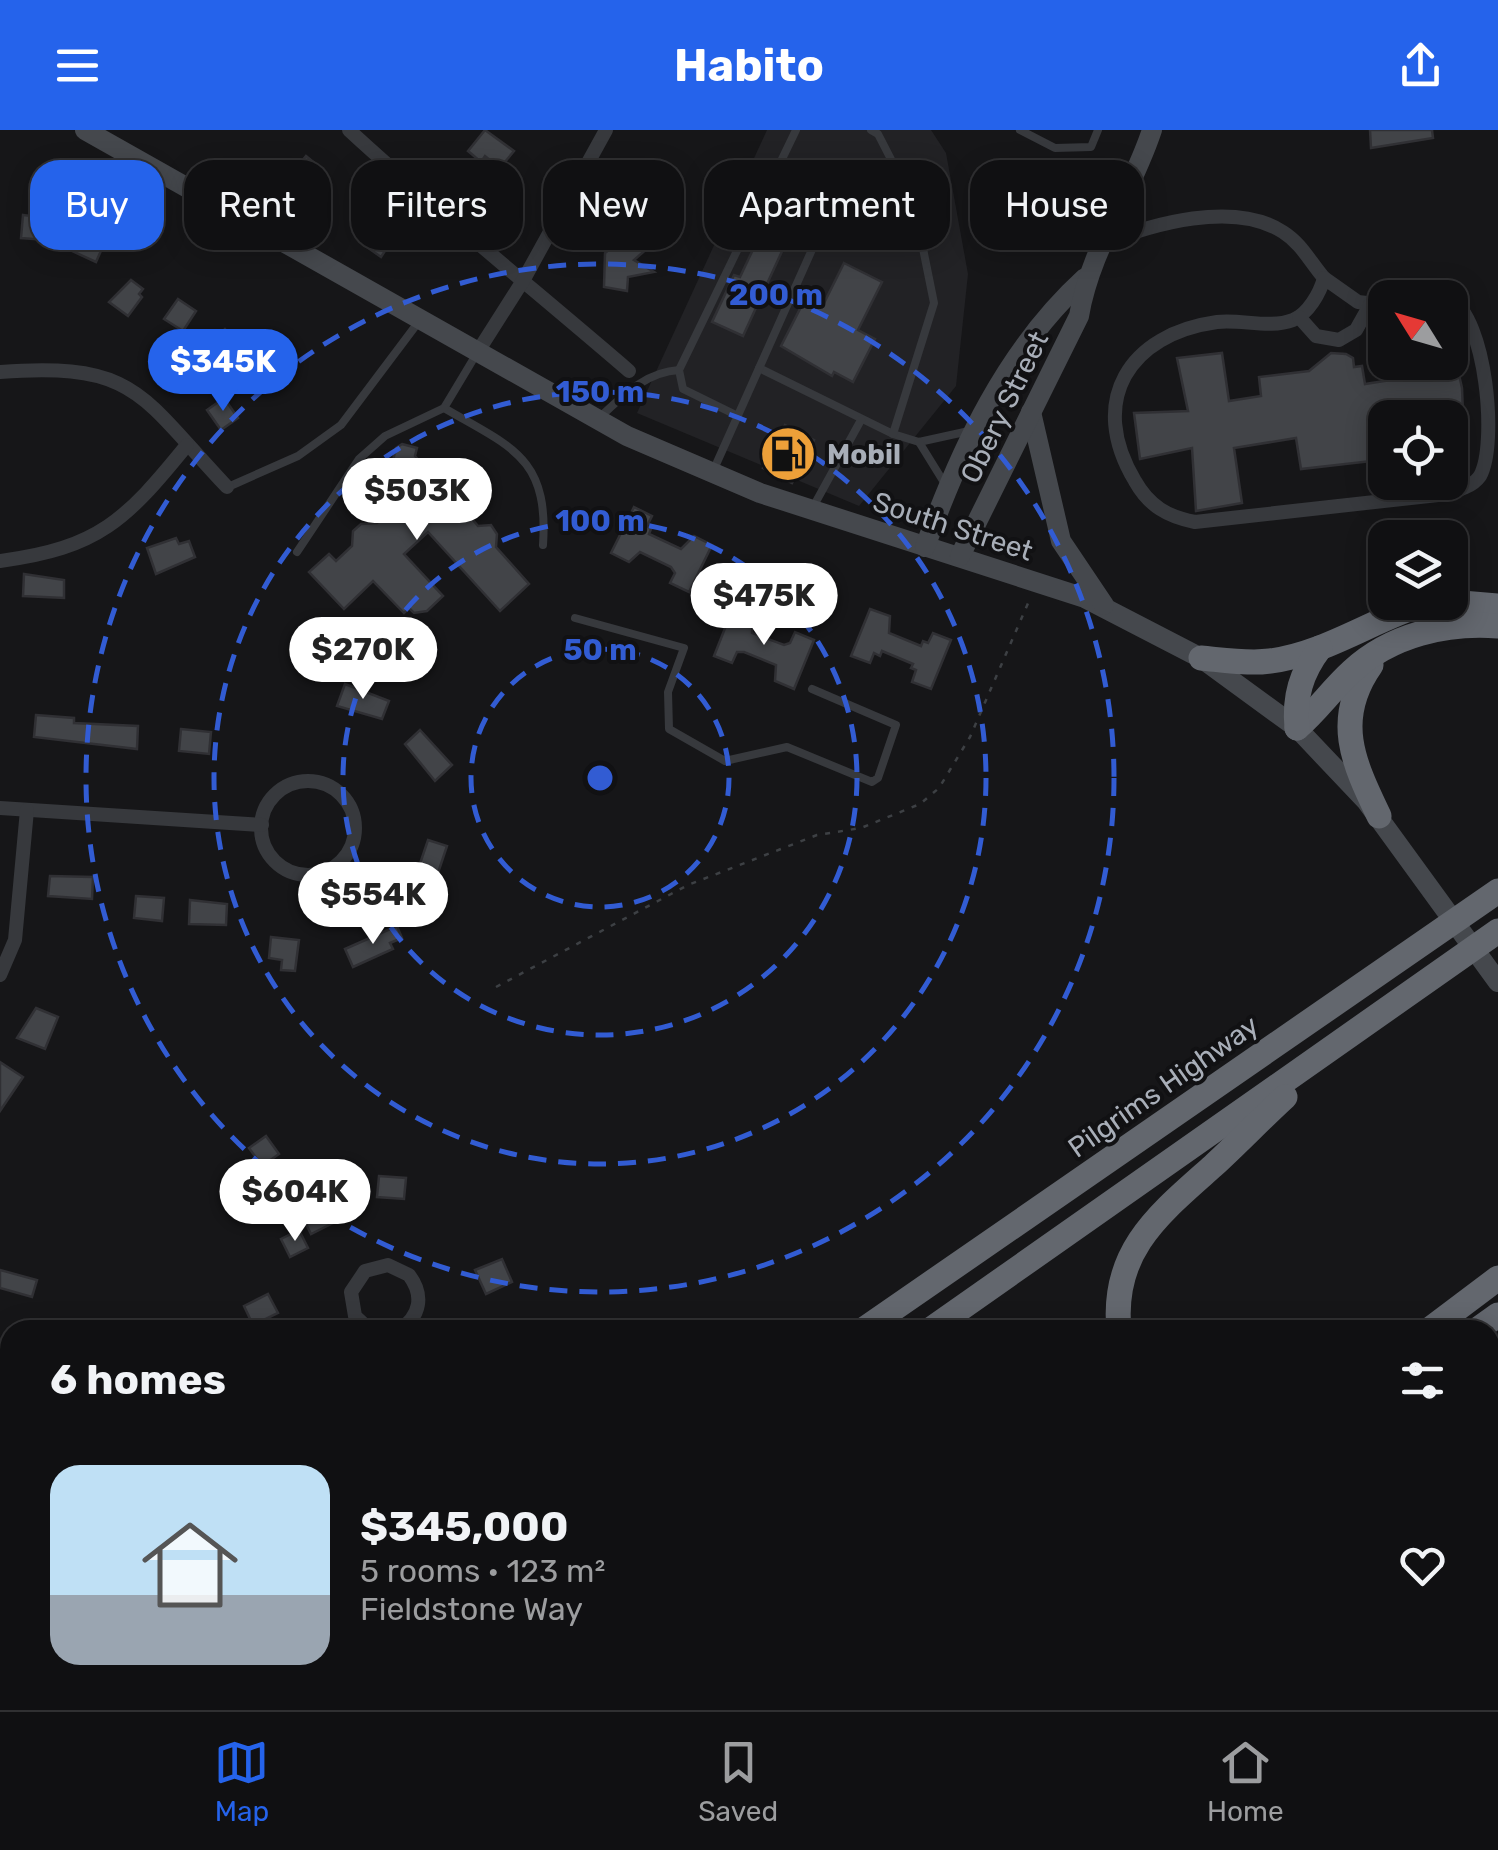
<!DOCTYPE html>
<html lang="en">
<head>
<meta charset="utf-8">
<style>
  :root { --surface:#101012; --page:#19191b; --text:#f1f3f6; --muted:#9c9d9f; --line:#303032; --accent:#2563eb }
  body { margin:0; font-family:Rubik,sans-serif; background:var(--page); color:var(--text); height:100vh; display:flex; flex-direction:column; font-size:38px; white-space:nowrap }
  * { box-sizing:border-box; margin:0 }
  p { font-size:32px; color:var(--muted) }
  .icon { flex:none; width:55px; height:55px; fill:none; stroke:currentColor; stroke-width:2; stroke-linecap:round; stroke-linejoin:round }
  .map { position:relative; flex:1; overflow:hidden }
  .details { position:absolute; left:0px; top:1190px; width:1500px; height:390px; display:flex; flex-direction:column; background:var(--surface); border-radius:30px 30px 0 0; box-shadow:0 5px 25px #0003,0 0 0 2px var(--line) }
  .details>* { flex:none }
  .hud { position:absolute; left:30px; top:30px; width:1440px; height:90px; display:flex; gap:20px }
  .needle { width:65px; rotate:307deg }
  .buttons { position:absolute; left:1368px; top:150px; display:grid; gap:20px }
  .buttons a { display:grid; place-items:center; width:100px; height:100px; border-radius:20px; background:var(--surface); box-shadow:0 5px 25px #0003,0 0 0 2px var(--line); font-size:50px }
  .price { position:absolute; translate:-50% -85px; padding:0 22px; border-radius:35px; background:#fff; color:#222; font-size:32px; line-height:65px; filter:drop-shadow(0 2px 5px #0008) }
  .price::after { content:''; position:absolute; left:50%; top:60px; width:30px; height:22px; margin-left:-15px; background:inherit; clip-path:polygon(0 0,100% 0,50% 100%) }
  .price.active { background:var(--accent); color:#fff }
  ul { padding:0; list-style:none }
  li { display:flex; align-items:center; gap:30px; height:250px; padding:0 50px }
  li span { display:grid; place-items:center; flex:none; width:280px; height:200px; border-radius:30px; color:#555 }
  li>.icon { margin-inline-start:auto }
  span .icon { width:120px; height:120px; fill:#fffc; stroke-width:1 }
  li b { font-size:42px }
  h2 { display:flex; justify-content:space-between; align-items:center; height:120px; padding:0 50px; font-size:42px }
  .tag { padding:0 35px; border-radius:30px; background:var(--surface); box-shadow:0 5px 25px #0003,0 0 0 2px var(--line); font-size:35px; line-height:90px }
  .tag.active { background:var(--accent); color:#fff }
  header { display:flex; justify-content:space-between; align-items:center; height:130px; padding:0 50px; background:var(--accent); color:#fff; font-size:45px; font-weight:700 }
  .dock { display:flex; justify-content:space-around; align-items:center; height:140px; border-top:2px solid var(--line); background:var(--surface); font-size:28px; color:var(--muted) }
  .dock a { display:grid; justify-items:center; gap:5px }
  .dock .active { color:var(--accent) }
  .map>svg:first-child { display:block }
</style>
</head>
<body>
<header><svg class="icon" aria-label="menu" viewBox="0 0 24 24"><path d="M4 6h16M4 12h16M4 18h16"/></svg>Habito<svg class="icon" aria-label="share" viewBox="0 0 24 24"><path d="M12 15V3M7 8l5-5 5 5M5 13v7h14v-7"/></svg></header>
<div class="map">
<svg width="1498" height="1580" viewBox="0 0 1498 1580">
  <rect width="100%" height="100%" fill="#161618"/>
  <polygon fill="#222225" points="767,0 931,0 946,23 968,144 956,256 859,376 637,283"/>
  <g fill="#424448" stroke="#303034" stroke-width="2.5">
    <polygon points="485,0 514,21 500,38 485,26 481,32 468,21"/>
    <polygon points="1370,0 1432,0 1433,8 1371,18"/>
    <polygon points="306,26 323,40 303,65 291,55 295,51 289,47"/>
    <polygon points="503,64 520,79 506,103 486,84"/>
    <polygon points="773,77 792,86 785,102 790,104 743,206 712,192 734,145 740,147"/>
    <polygon points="23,85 49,88 46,110 21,108"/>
    <polygon points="377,95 394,107 381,127 364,115"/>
    <polygon points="634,99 649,117 634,130 654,142 628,147 627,161 604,157 605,123"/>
    <polygon points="81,103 104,114 96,132 72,121"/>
    <polygon points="844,133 882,152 858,200 875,209 853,252 834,242 832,246 781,216 803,173 822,177"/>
    <polygon points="131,150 143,159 139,164 142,167 128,186 109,172"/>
    <polygon points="178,169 196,181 183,201 164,189"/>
    <polygon points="225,199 239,214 224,229 209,214"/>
    <polygon points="1222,223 1229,271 1261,266 1259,247 1309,241 1331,223 1346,224 1353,228 1354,237 1362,236 1365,254 1410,247 1408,232 1456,232 1462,258 1465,332 1450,334 1450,288 1385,288 1385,298 1379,299 1381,330 1301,339 1296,308 1234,318 1242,373 1196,381 1192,318 1140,329 1134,283 1188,281 1177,228"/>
    <polygon points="224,268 238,288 221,300 207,280"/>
    <polygon points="785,295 814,310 792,353 763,338"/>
    <polygon points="402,314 417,318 415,326 431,344 441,337 455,356 453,366 478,396 491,395 497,404 496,417 529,454 500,481 428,402 404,424 443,466 427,481 414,483 409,478 404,483 373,451 344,479 309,442 329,424 336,431 352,416 353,401 361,394 377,393 393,378 367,351 380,332 390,343 396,318"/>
    <polygon points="634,377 652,386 647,396 651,399 649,404 681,419 694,406 712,415 689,462 670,453 675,443 671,437 640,422 629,432 611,423"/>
    <polygon points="176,408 179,414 189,411 195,427 156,444 147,418"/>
    <polygon points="24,444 64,450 64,468 23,466"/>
    <polygon points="733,478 753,486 752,503 784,515 790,513 795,502 814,510 794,559 775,551 776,535 744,522 737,522 732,533 714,526"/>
    <polygon points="870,479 890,486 889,503 921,516 923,511 928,513 933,503 951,510 931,559 912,552 916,540 911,538 913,534 882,521 880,526 874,523 870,533 851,526"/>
    <polygon points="345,554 389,571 382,589 337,576"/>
    <polygon points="36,585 74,588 74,593 138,596 137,619 34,607"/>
    <polygon points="181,599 211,602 209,624 179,621"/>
    <polygon points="420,600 452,635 435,651 405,614"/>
    <polygon points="428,710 447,716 429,770 410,763"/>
    <polygon points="50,746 93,747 92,769 48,766"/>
    <polygon points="136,766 164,768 162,791 134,788"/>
    <polygon points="190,770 227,774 226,795 189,794"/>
    <polygon points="397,796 402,808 390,813 393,819 353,837 345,819"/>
    <polygon points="271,807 299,810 295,841 281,840 282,830 269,828"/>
    <polygon points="36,878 58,887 45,919 17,908"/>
    <polygon points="0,932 23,947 0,981"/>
    <polygon points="266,1006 279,1024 262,1036 249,1018"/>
    <polygon points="379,1046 406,1048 404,1069 377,1067"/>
    <polygon points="329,1069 339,1090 311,1104 301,1084"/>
    <polygon points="299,1100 308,1118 290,1127 281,1109"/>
    <polygon points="502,1129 512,1152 486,1164 475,1140"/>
    <polygon points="0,1140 37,1150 32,1167 0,1158"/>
    <polygon points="268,1164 278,1183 253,1195 244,1176"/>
  </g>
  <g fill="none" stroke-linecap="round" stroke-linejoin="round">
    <g stroke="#3d4044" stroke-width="2.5" stroke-dasharray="5 8" stroke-linecap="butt">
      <polyline points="496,857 688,755 817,705 861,698 920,674 939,658 970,607 1029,471"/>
      <polyline points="621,1570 626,1580"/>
      <polyline points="742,1570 750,1580"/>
      <polyline points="921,1570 927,1580"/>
      <polyline points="1137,1570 1150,1580"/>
      <polyline points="696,1580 704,1570"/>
      <polyline points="810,1580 821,1570"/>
      <polyline points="1241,1580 1244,1570"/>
    </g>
    <g stroke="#37393d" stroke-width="8">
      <polyline points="871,0 878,4 914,74"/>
      <polyline points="1020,0 1055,18 1091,17 1098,0"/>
      <polyline points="770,54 796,0"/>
      <path d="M477 223 444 278C511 317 549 327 543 415"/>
      <polyline points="759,238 893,304 919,312 969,301"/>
      <polyline points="738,286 683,259 679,240 769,55 796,44 914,74 934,173 893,304"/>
      <path d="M600 287C624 265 646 242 679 240"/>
      <polyline points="919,312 945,354"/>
      <polyline points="714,339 840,57"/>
      <polyline points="228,357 298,326 341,295 420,190"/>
      <polyline points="812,379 861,290"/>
      <polyline points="297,422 359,329 385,306 444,278"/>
      <polyline points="575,488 684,518 668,562 669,599 725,631 787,617 872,652 878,648 896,595 812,559"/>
      <polyline points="1490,1301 1498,1294"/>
      <polyline points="1490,1317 1498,1327"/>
      <polyline points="1490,1436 1498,1447"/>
      <polyline points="596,1570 597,1580"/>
      <polyline points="661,1570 670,1580"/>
      <polyline points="1030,1570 1030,1580"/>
      <polyline points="520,1580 528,1570"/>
      <polyline points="765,1580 772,1570"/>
      <polyline points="852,1580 857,1570"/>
      <polyline points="968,1580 970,1570"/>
      <polyline points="1379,1580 1381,1570"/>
    </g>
    <g stroke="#37393d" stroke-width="14">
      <path d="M349 0C440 84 535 160 629 241"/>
      <path d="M1102 114C1152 94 1234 70 1283 102 1302 114 1310 132 1324 148"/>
      <path d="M1385 175 1358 172 1324 148C1320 163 1308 184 1293 190 1270 199 1241 189 1217 192 1129 204 1087 271 1135 351 1149 376 1168 387 1195 392L1438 365C1453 361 1471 359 1480 346 1498 314 1486 187 1450 169"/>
      <polyline points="1299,187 1316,206 1339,210 1356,200 1370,175"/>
      <polyline points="477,223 524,149 606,0"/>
      <path d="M0 242C137 232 140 265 227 357"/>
      <path d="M0 431C99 418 126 390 187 315"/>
      <circle cx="308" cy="698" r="47"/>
      <polyline points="0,678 262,695"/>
      <polyline points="0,845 15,810 27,680"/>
      <path d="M370 1200 355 1186 351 1162 365 1141 388 1135 409 1145C424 1165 421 1186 399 1200"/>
      <polyline points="0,1284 10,1294"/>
      <polyline points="0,1448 10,1440"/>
    </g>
    <g stroke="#45484d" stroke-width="20">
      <polyline points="85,0 627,306 760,363 1085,468 1201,528 1297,598 1367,672 1498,852"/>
      <polyline points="1031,282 1061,411 1104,475"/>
      <path d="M925 417C961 318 1006 220 1085 148"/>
      <path d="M960 426 1079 186C1090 120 1131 64 1152 0"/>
    </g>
    <g stroke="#63676e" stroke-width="25">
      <polyline points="1450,472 1498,476"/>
      <path d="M1201 528C1223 530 1248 534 1270 531 1326 524 1375 488 1429 472"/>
      <path d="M1371 535C1333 589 1353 632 1379 686"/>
      <path d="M1297 598C1317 581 1332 559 1352 541 1391 505 1446 492 1498 496"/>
      <path d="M1297 598C1294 567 1301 543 1320 518"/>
      <polyline points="863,1200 1498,761"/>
      <polyline points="930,1200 1498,801"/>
      <path d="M1119 1200C1111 1121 1159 1084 1213 1036 1238 1013 1261 989 1285 967"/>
      <polyline points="1429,1200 1498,1148"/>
      <polyline points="1477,1200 1498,1185"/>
      <polyline points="285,1580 302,1570"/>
      <polyline points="371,1580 387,1570"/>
      <polyline points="424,1580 438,1570"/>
      <polyline points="1177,1580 1183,1570"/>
    </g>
  </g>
  <g fill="none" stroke="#325cd3" stroke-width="5" stroke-dasharray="18 12">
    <circle cx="600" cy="648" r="129"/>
    <circle cx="600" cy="648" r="257"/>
    <circle cx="600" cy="648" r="386"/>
    <circle cx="600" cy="648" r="514"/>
  </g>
  <defs>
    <g id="fuel-disc" transform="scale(2.875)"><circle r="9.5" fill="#eda039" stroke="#111113"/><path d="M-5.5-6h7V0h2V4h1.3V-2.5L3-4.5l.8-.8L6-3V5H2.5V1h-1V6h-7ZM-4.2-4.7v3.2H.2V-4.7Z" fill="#111"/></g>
  </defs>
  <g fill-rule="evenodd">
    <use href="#fuel-disc" x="788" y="324"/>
  </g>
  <g text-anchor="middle" stroke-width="8" stroke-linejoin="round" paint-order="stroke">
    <g font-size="28" fill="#a8aeb8" stroke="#111113">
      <text transform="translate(1004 277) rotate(-64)" y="10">Obery Street</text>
      <text transform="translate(953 396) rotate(18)" y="10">South Street</text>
      <text transform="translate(1163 956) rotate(-35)" y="10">Pilgrims Highway</text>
    </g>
    <g font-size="28" font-weight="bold" fill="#a8aeb8" stroke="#111113" text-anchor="start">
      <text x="827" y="334">Mobil</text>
    </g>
  </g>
  <circle cx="600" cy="648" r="15" fill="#325cd3" stroke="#111113" stroke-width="5"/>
  <g font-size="30" text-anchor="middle" font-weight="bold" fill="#325cd3" stroke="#111113" stroke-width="8" stroke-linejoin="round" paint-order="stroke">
    <text x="776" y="175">200 m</text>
    <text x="600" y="272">150 m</text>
    <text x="600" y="401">100 m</text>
    <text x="600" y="530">50 m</text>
  </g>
</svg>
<div class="buttons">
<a><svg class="needle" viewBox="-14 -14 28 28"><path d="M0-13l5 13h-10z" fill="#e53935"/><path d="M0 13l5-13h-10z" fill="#9c9d9f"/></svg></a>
<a><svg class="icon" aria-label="locate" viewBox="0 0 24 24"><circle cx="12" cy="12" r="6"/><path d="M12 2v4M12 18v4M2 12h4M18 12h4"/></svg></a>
<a><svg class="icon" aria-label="layers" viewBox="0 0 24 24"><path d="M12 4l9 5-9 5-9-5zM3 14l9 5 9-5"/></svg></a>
</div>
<b class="price active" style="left:223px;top:284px">$345K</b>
<b class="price" style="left:417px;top:413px">$503K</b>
<b class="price" style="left:764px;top:518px">$475K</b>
<b class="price" style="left:363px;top:572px">$270K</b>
<b class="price" style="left:373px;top:817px">$554K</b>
<b class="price" style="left:295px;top:1114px">$604K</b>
<div class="hud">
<a class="tag active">Buy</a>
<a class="tag">Rent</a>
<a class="tag">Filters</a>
<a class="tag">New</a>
<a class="tag">Apartment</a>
<a class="tag">House</a>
</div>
<section class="details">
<h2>6 homes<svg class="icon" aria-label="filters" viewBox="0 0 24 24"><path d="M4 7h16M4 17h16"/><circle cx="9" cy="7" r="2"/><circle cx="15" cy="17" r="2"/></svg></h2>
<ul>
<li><span style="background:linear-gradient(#bfe0f5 65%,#9aa5b1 0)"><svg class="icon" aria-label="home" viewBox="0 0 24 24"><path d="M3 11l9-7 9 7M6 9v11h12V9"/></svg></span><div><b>$345,000</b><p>5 rooms · 123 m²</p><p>Fieldstone Way</p></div><svg class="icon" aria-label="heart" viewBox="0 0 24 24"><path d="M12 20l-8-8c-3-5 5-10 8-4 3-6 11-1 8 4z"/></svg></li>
</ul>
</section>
</div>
<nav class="dock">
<a class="active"><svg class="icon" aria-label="map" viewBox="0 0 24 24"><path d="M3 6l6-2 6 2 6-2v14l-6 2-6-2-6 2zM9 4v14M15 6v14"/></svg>Map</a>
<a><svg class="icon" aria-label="saved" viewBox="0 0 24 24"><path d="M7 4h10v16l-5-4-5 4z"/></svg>Saved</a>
<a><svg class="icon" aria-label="home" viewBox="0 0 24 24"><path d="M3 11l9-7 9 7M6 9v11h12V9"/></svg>Home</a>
</nav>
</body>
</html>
